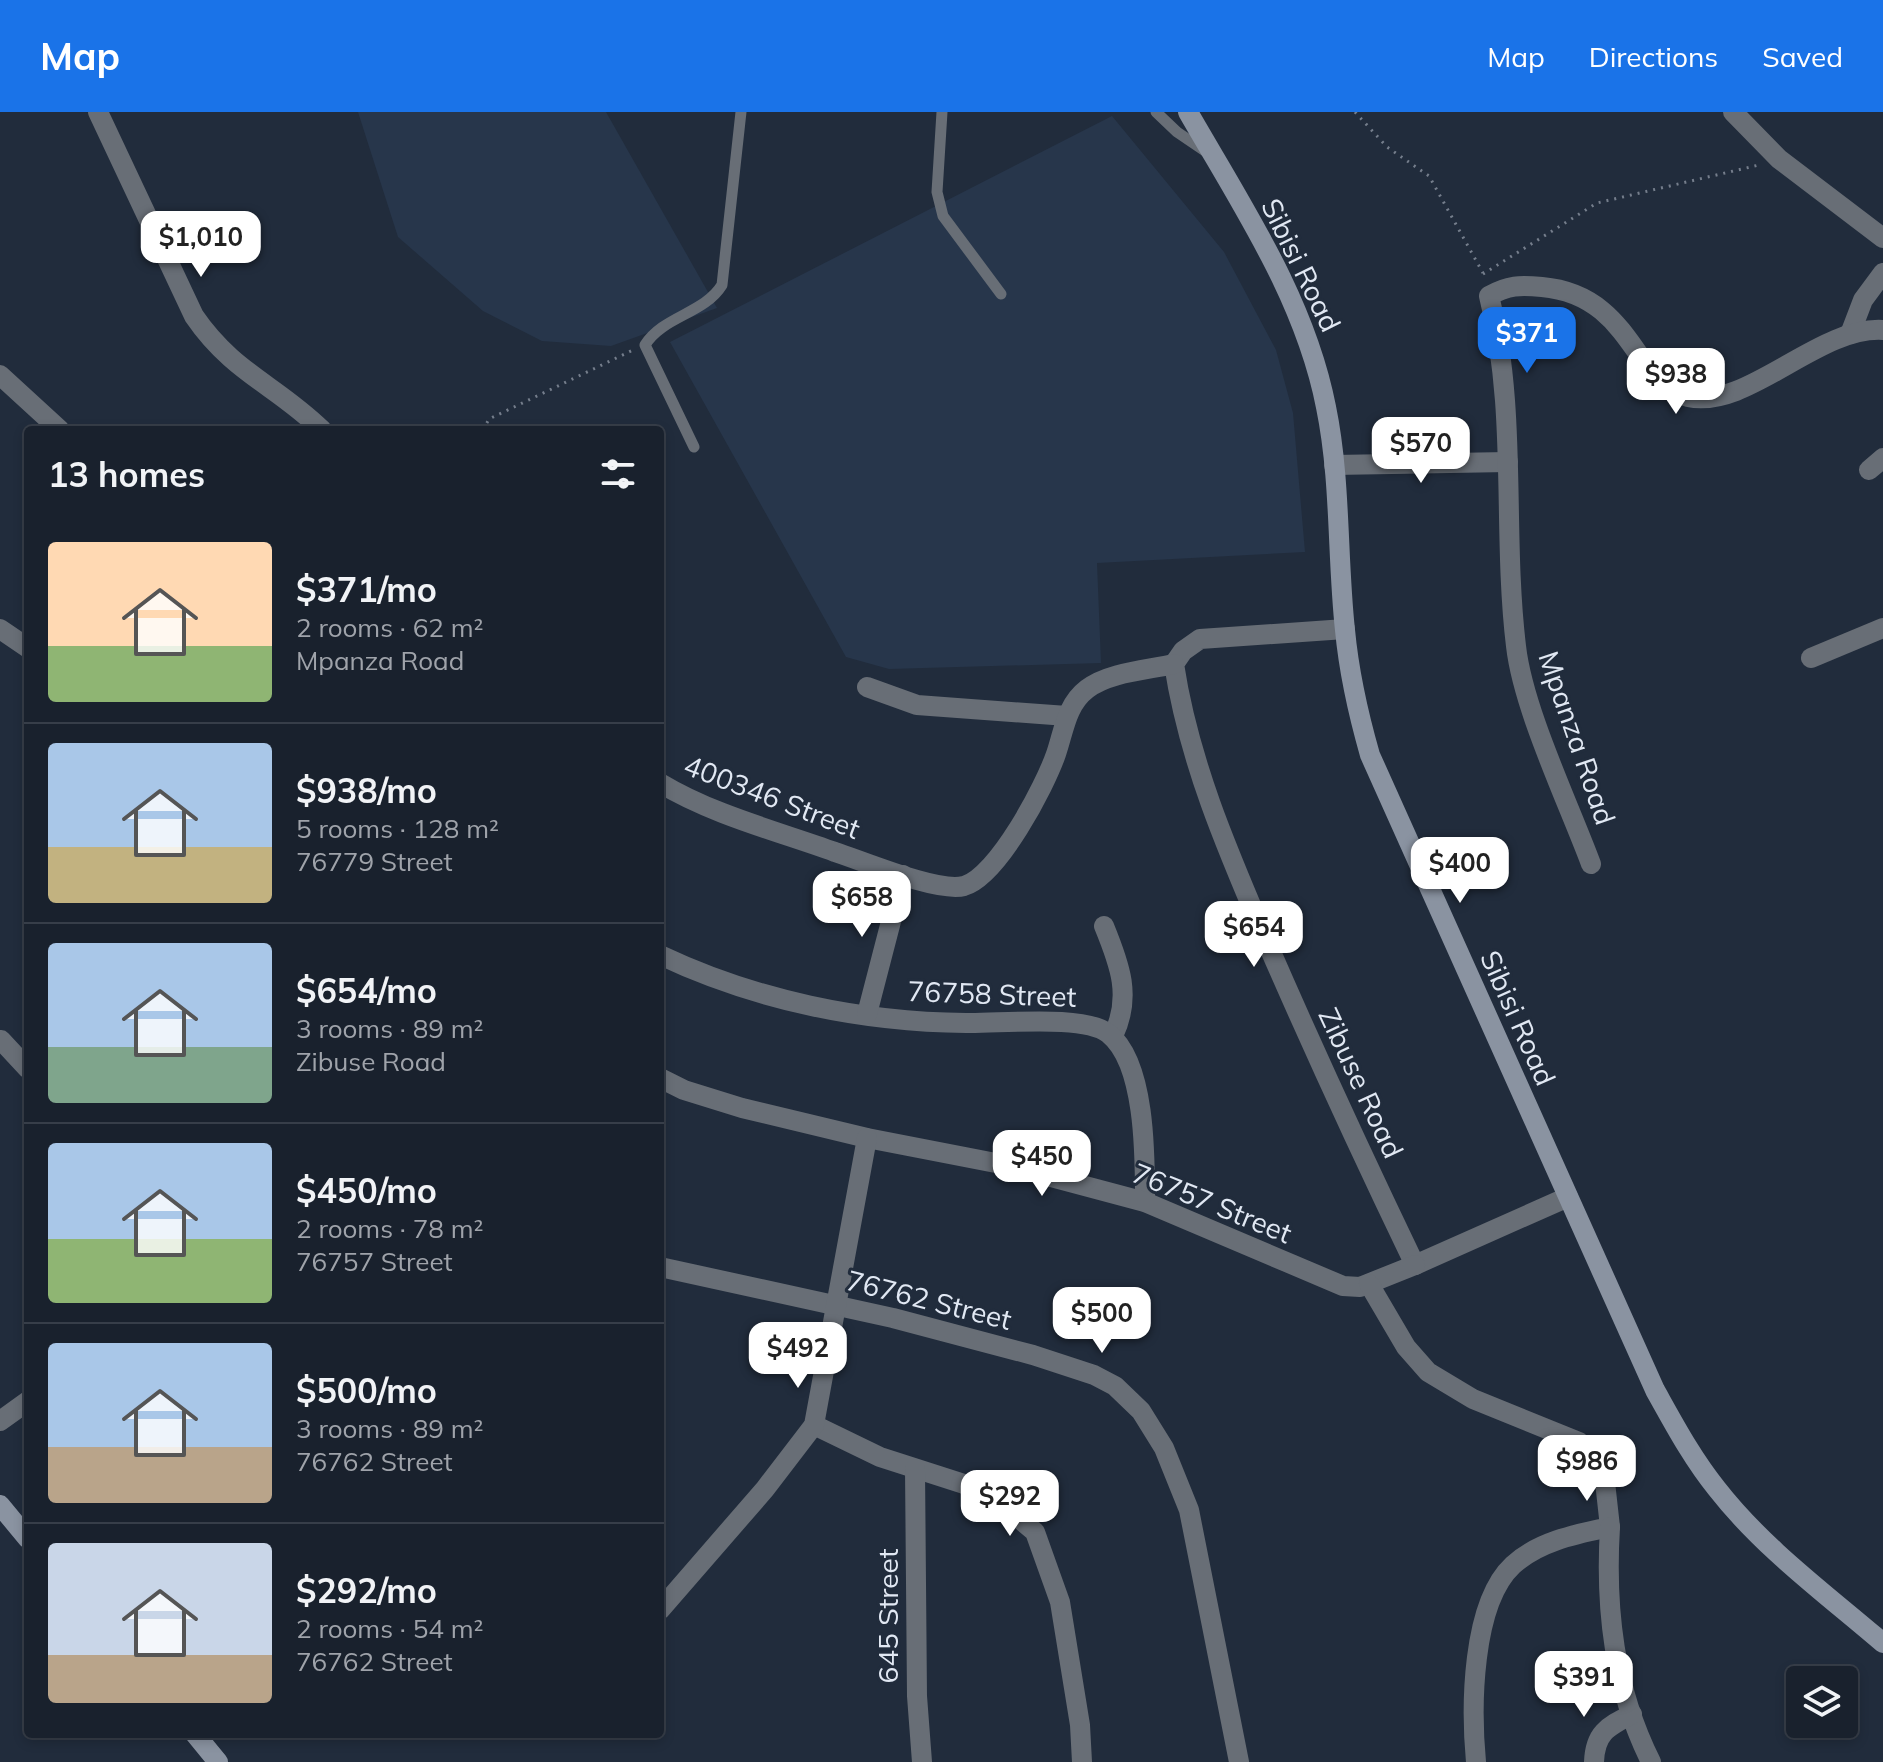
<!DOCTYPE html>
<html lang="en">
<head>
<meta charset="utf-8">
<style>
  :root { --surface:#19212d; --page:#262e39; --text:#f1f3f6; --muted:#9fa3aa; --line:#373e49; --accent:#1a73e8 }
  body { margin:0; font-family:Mulish,sans-serif; background:var(--page); color:var(--text); height:100vh; display:flex; flex-direction:column; font-size:30px; white-space:nowrap }
  * { box-sizing:border-box; margin:0 }
  p { font-size:26px; color:var(--muted) }
  .icon { flex:none; width:44px; height:44px; fill:none; stroke:currentColor; stroke-width:2; stroke-linecap:round; stroke-linejoin:round }
  .map { position:relative; flex:1; overflow:hidden }
  .side { position:absolute; left:24px; top:314px; width:640px; height:1312px; display:flex; flex-direction:column; background:var(--surface); border-radius:8px; box-shadow:0 4px 12px #0003,0 0 0 2px var(--line) }
  .side>* { flex:none }
  .tools { position:absolute; left:1786px; top:1554px; display:grid; gap:16px }
  .tools a { display:grid; place-items:center; width:72px; height:72px; border-radius:8px; background:var(--surface); box-shadow:0 4px 12px #0003,0 0 0 2px var(--line); font-size:40px }
  .price { position:absolute; translate:-50% -68px; padding:0 18px; border-radius:16px; background:#fff; color:#222; font-size:26px; line-height:52px; filter:drop-shadow(0 2px 4px #0008) }
  .price::after { content:''; position:absolute; left:50%; top:48px; width:24px; height:18px; margin-left:-12px; background:inherit; clip-path:polygon(0 0,100% 0,50% 100%) }
  .price.selected { background:var(--accent); color:#fff }
  ul { padding:0; list-style:none }
  li { display:flex; align-items:center; gap:24px; height:200px; padding:0 24px }
  li+li { border-top:2px solid var(--line) }
  li span { display:grid; place-items:center; flex:none; width:224px; height:160px; border-radius:8px; color:#555 }
  li>.icon { margin-inline-start:auto }
  span .icon { width:96px; height:96px; fill:#fffc; stroke-width:1 }
  li b { font-size:34px }
  h2 { display:flex; justify-content:space-between; align-items:center; height:96px; padding:0 24px; font-size:34px }
  header { display:flex; align-items:center; gap:48px; box-sizing:border-box; height:112px; padding:0 40px; background:var(--accent); color:#fff }
  header strong { font-size:38px }
  nav { display:flex; gap:44px; margin-inline-start:auto; font-size:28px }
  .map>svg:first-child { display:block }
</style>
</head>
<body>
<header>
<strong>Map</strong>
<nav><a>Map</a><a>Directions</a><a>Saved</a></nav>
</header>
<div class="map">
<svg width="1883" height="1650" viewBox="0 0 1883 1650">
  <rect width="100%" height="100%" fill="#212c3c"/>
  <g fill="#27364b">
    <polygon points="358,0 606,0 717,196 611,234 542,229 483,199 398,125"/>
    <polygon points="1112,4 1224,140 1276,238 1293,301 1305,440 1097,451 1101,551 889,557 846,545 670,230"/>
  </g>
  <g fill="none" stroke-linecap="round" stroke-linejoin="round">
    <g stroke="#757e8c" stroke-width="3" stroke-dasharray="2 6" stroke-linecap="butt">
      <polyline points="1355,0 1387,35 1429,64 1483,161"/>
      <polyline points="1483,162 1597,91 1759,53"/>
      <polyline points="483,318 489,307 633,238"/>
    </g>
    <g stroke="#686e76" stroke-width="11">
      <polyline points="942,0 937,80 943,104 1001,182"/>
      <polyline points="1156,0 1177,20 1205,39"/>
      <path d="M694 335 645 233C663 204 704 202 722 173L741 0"/>
    </g>
    <g stroke="#686e76" stroke-width="20">
      <path d="M98 0 194 204C233 261 276 273 322 318"/>
      <polyline points="1733,0 1779,47 1883,126"/>
      <polyline points="1850,222 1863,188 1883,161"/>
      <polyline points="0,263 60,318"/>
      <polyline points="1334,353 1508,350"/>
      <polyline points="1869,358 1883,346"/>
      <polyline points="0,517 28,536"/>
      <path d="M1345 517 1200 527 1183 539 1174 552C1189 651 1229 742 1268 833 1315 941 1364 1047 1415 1153L1568 1085"/>
      <polyline points="1811,546 1883,516"/>
      <polyline points="867,575 917,593 1067,604"/>
      <path d="M660 671C713 703 777 719 835 740 863 749 938 781 964 774 998 764 1045 674 1056 642 1064 619 1066 593 1087 577 1109 560 1148 558 1174 552"/>
      <path d="M1591 752C1568 690 1523 597 1516 534 1502 417 1518 299 1489 184 1508 173 1520 173 1542 175 1633 183 1634 273 1688 285 1748 298 1818 214 1883 218"/>
      <path d="M1104 814C1120 853 1132 885 1113 924"/>
      <path d="M660 843C755 888 861 910 966 911 998 912 1086 902 1109 922 1146 952 1145 1046 1145 1090"/>
      <polyline points="867,902 903,763"/>
      <polyline points="1,928 28,957"/>
      <polyline points="660,966 684,978 742,996 867,1026 1006,1053 1145,1090 1343,1174 1360,1175 1415,1153"/>
      <polyline points="660,1155 893,1206 1033,1243 1094,1263 1115,1274 1141,1299 1164,1336 1189,1398 1239,1650"/>
      <path d="M1369 1172 1406 1235 1428 1260 1473 1287 1579 1330 1594 1344 1605 1370 1610 1415C1577 1422 1539 1429 1513 1453 1471 1492 1471 1597 1476 1650"/>
      <polyline points="0,1309 28,1289"/>
      <polyline points="814,1313 880,1345 964,1372 1000,1390 1035,1420 1060,1490 1080,1613 1082,1650"/>
      <polyline points="915,1357 917,1584 922,1650"/>
      <path d="M1610 1415C1605 1497 1614 1576 1651 1650"/>
      <polyline points="660,1498 765,1377 814,1313 867,1026"/>
      <path d="M1594 1650C1595 1621 1607 1615 1632 1602"/>
    </g>
    <g stroke="#8a93a1" stroke-width="20">
      <path d="M1188 0C1242 94 1305 187 1326 295 1341 368 1337 444 1345 518 1349 561 1358 601 1370 643L1655 1278C1674 1312 1692 1346 1717 1377 1763 1436 1826 1482 1883 1531"/>
      <polyline points="0,1393 28,1427"/>
      <polyline points="195,1622 218,1650"/>
    </g>
  </g>
  <g text-anchor="middle" stroke-width="6" stroke-linejoin="round" paint-order="stroke">
    <g font-size="28" fill="#e1e8f3" stroke="#212c3c">
      <text transform="translate(1301 153) rotate(64)" y="10">Sibisi Road</text>
      <text transform="translate(1577 626) rotate(71)" y="10">Mpanza Road</text>
      <text transform="translate(772 685) rotate(21)" y="10">400346 Street</text>
      <text transform="translate(992 882) rotate(2)" y="10">76758 Street</text>
      <text transform="translate(1518 906) rotate(66)" y="10">Sibisi Road</text>
      <text transform="translate(1361 971) rotate(65)" y="10">Zibuse Road</text>
      <text transform="translate(1212 1091) rotate(22)" y="10">76757 Street</text>
      <text transform="translate(929 1188) rotate(14)" y="10">76762 Street</text>
      <text transform="translate(888 1504) rotate(-90)" y="10">645 Street</text>
    </g>
  </g>
</svg>
<div class="tools">
<a><svg class="icon" aria-label="layers" viewBox="0 0 24 24"><path d="M12 4l9 5-9 5-9-5zM3 14l9 5 9-5"/></svg></a>
</div>
<b class="price" style="left:201px;top:167px">$1,010</b>
<b class="price selected" style="left:1527px;top:263px">$371</b>
<b class="price" style="left:1676px;top:304px">$938</b>
<b class="price" style="left:1421px;top:373px">$570</b>
<b class="price" style="left:1460px;top:793px">$400</b>
<b class="price" style="left:862px;top:827px">$658</b>
<b class="price" style="left:1254px;top:857px">$654</b>
<b class="price" style="left:1042px;top:1086px">$450</b>
<b class="price" style="left:1102px;top:1243px">$500</b>
<b class="price" style="left:798px;top:1278px">$492</b>
<b class="price" style="left:1587px;top:1391px">$986</b>
<b class="price" style="left:1010px;top:1426px">$292</b>
<b class="price" style="left:1584px;top:1607px">$391</b>
<section class="side">
<h2>13 homes<svg class="icon" aria-label="filters" viewBox="0 0 24 24"><path d="M4 7h16M4 17h16"/><circle cx="9" cy="7" r="2"/><circle cx="15" cy="17" r="2"/></svg></h2>
<ul>
<li><span style="background:linear-gradient(#ffd9b3 65%,#8fb573 0)"><svg class="icon" aria-label="home" viewBox="0 0 24 24"><path d="M3 11l9-7 9 7M6 9v11h12V9"/></svg></span><div><b>$371/mo</b><p>2 rooms · 62 m²</p><p>Mpanza Road</p></div></li>
<li><span style="background:linear-gradient(#a9c7e8 65%,#c2b280 0)"><svg class="icon" aria-label="home" viewBox="0 0 24 24"><path d="M3 11l9-7 9 7M6 9v11h12V9"/></svg></span><div><b>$938/mo</b><p>5 rooms · 128 m²</p><p>76779 Street</p></div></li>
<li><span style="background:linear-gradient(#a9c7e8 65%,#7fa58c 0)"><svg class="icon" aria-label="home" viewBox="0 0 24 24"><path d="M3 11l9-7 9 7M6 9v11h12V9"/></svg></span><div><b>$654/mo</b><p>3 rooms · 89 m²</p><p>Zibuse Road</p></div></li>
<li><span style="background:linear-gradient(#a9c7e8 60%,#8fb573 0)"><svg class="icon" aria-label="home" viewBox="0 0 24 24"><path d="M3 11l9-7 9 7M6 9v11h12V9"/></svg></span><div><b>$450/mo</b><p>2 rooms · 78 m²</p><p>76757 Street</p></div></li>
<li><span style="background:linear-gradient(#a9c7e8 65%,#b9a48a 0)"><svg class="icon" aria-label="home" viewBox="0 0 24 24"><path d="M3 11l9-7 9 7M6 9v11h12V9"/></svg></span><div><b>$500/mo</b><p>3 rooms · 89 m²</p><p>76762 Street</p></div></li>
<li><span style="background:linear-gradient(#c9d6e8 70%,#b9a48a 0)"><svg class="icon" aria-label="home" viewBox="0 0 24 24"><path d="M3 11l9-7 9 7M6 9v11h12V9"/></svg></span><div><b>$292/mo</b><p>2 rooms · 54 m²</p><p>76762 Street</p></div></li>
</ul>
</section>
</div>
</body>
</html>
